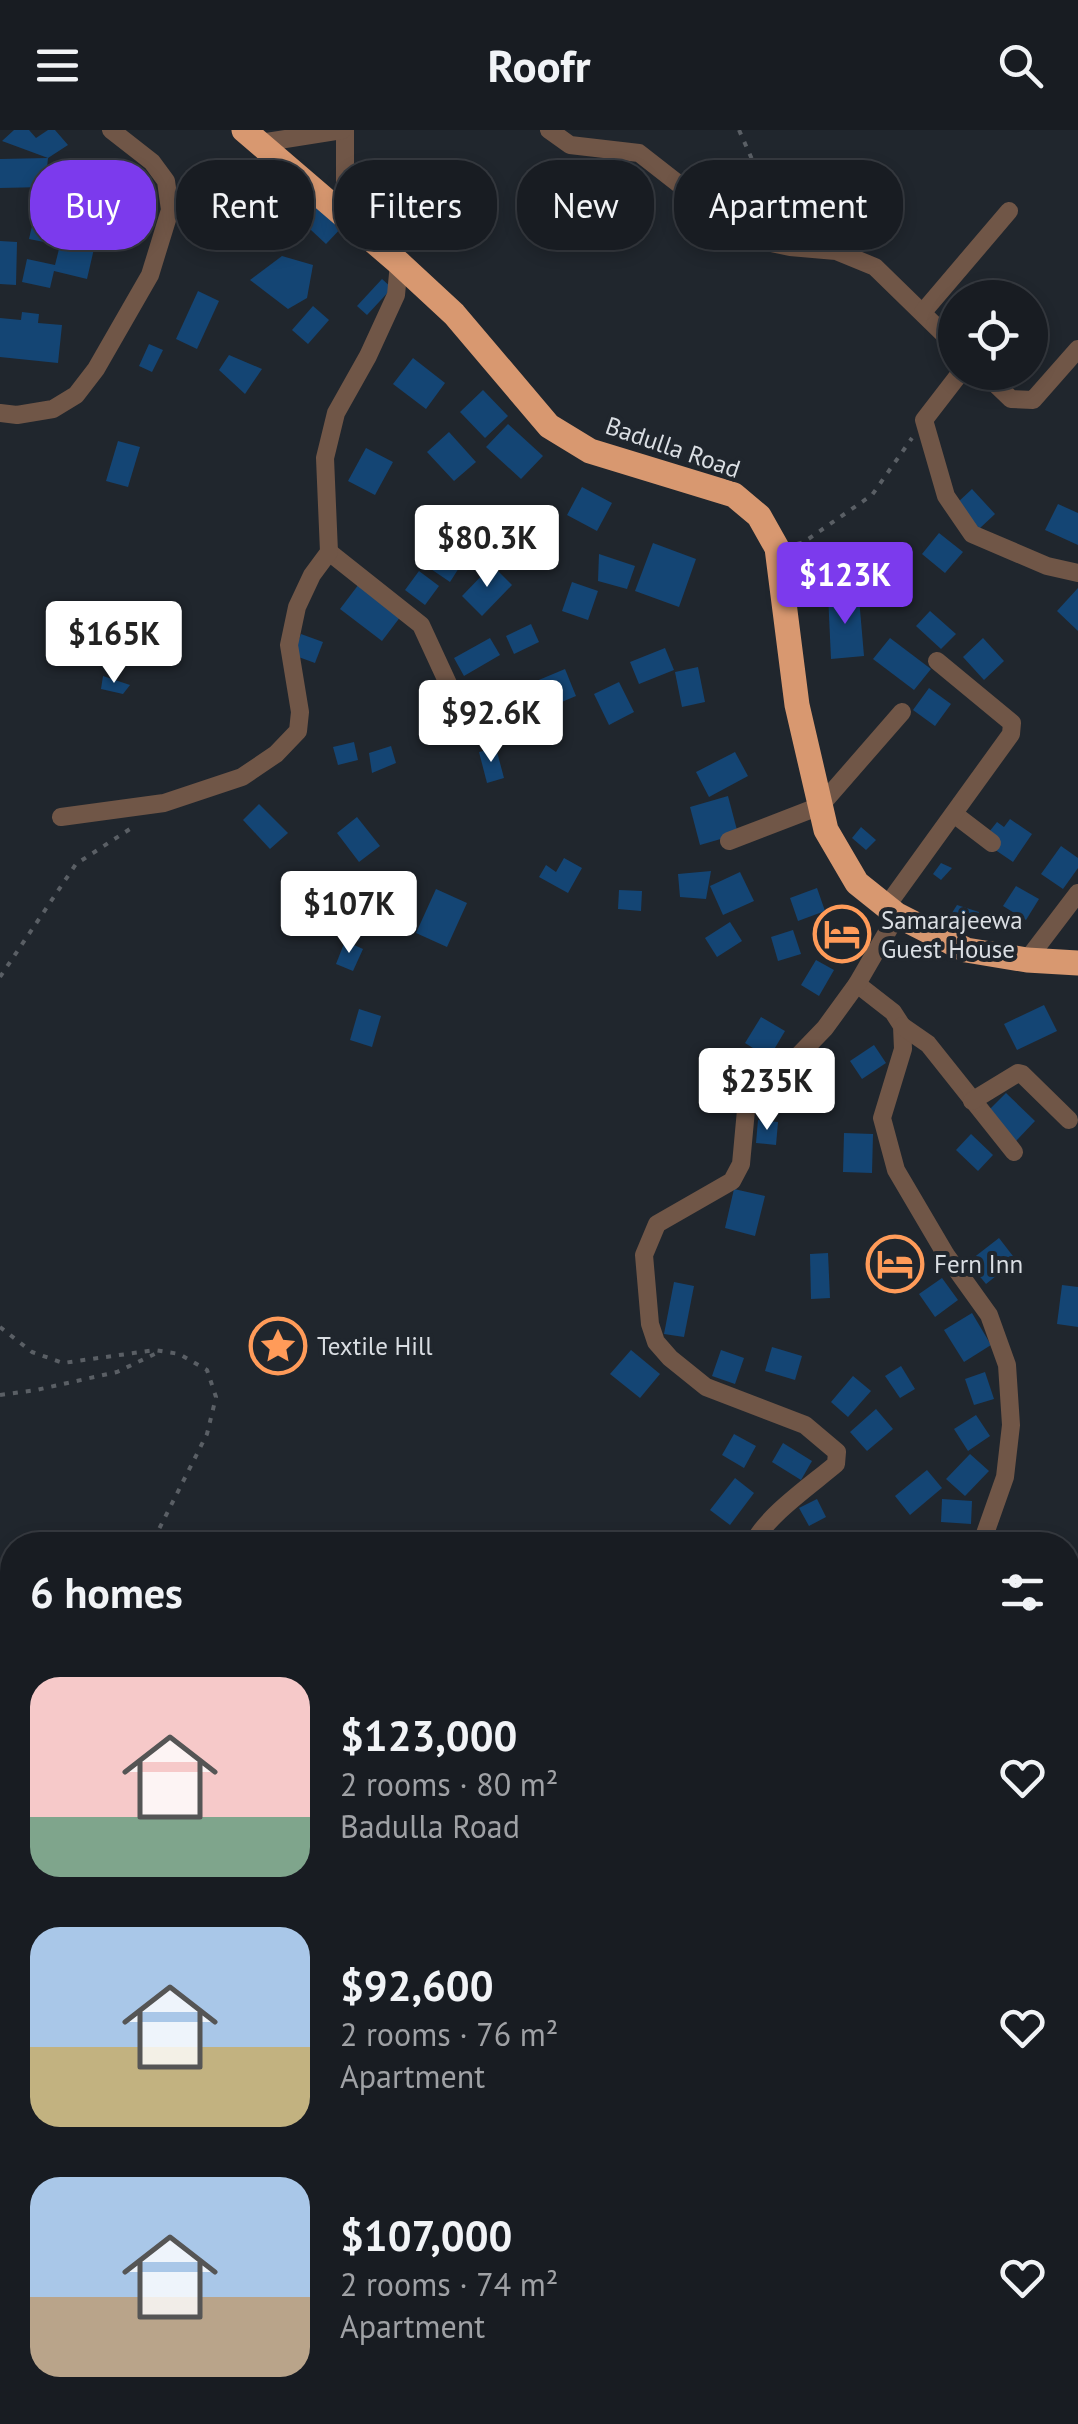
<!DOCTYPE html>
<html lang="en">
<head>
<meta charset="utf-8">
<style>
  :root { --surface:#181c22; --page:#25292f; --text:#f1f3f6; --muted:#9fa1a5; --line:#363a40; --accent:#7c3aed }
  body { margin:0; font-family:"PT Sans",sans-serif; background:var(--page); color:var(--text); height:100vh; display:flex; flex-direction:column; font-size:38px; white-space:nowrap }
  * { box-sizing:border-box; margin:0 }
  p { font-size:32px; color:var(--muted) }
  .icon { flex:none; width:55px; height:55px; fill:none; stroke:currentColor; stroke-width:2; stroke-linecap:round; stroke-linejoin:round }
  .map { position:relative; flex:1; overflow:hidden }
  .side { position:absolute; left:0px; top:1402px; width:1080px; height:892px; display:flex; flex-direction:column; background:var(--surface); border-radius:40px 40px 0 0; box-shadow:0 5px 15px #0003,0 0 0 2px var(--line) }
  .side>* { flex:none }
  .top-card { position:absolute; left:30px; top:30px; width:1020px; height:90px; display:flex; gap:20px }
  .controls { position:absolute; left:938px; top:150px; display:grid; gap:20px }
  .controls a { display:grid; place-items:center; width:110px; height:110px; border-radius:50%; background:var(--surface); box-shadow:0 5px 15px #0003,0 0 0 2px var(--line); font-size:50px }
  .price { position:absolute; translate:-50% -85px; padding:0 22px; border-radius:10px; background:#fff; color:#222; font-size:32px; line-height:65px; filter:drop-shadow(0 2px 5px #0008) }
  .price::after { content:''; position:absolute; left:50%; top:60px; width:30px; height:22px; margin-left:-15px; background:inherit; clip-path:polygon(0 0,100% 0,50% 100%) }
  .price.active { background:var(--accent); color:#fff }
  ul { padding:0; list-style:none }
  li { display:flex; align-items:center; gap:30px; height:250px; padding:0 30px }
  li span { display:grid; place-items:center; flex:none; width:280px; height:200px; border-radius:30px; color:#555 }
  li>.icon { margin-inline-start:auto }
  span .icon { width:120px; height:120px; fill:#fffc; stroke-width:1 }
  li b { font-size:42px }
  h2 { display:flex; justify-content:space-between; align-items:center; height:120px; padding:0 30px; font-size:42px }
  .chip { padding:0 35px; border-radius:40px; background:var(--surface); box-shadow:0 5px 15px #0003,0 0 0 2px var(--line); font-size:35px; line-height:90px }
  .chip.active { background:var(--accent); color:#fff }
  header { display:flex; justify-content:space-between; align-items:center; height:130px; padding:0 30px; background:var(--surface); font-size:45px; font-weight:800 }
  .map>svg:first-child { display:block }
</style>
</head>
<body>
<header><svg class="icon" aria-label="menu" viewBox="0 0 24 24"><path d="M4 6h16M4 12h16M4 18h16"/></svg>Roofr<svg class="icon" aria-label="search" viewBox="0 0 24 24"><circle cx="10" cy="10" r="6"/><path d="M15 15l6 6"/></svg></header>
<div class="map">
<svg width="1078" height="2294" viewBox="0 0 1078 2294">
  <rect width="100%" height="100%" fill="#20262d"/>
  <g fill="#144574">
    <polygon points="14,0 29,0 36,8 48,0 55,0 68,15 48,28 2,11"/>
    <polygon points="48,28 45,57 0,58 0,29"/>
    <polygon points="302,52 345,94 326,114 282,73"/>
    <polygon points="93,55 123,65 108,108 78,98"/>
    <polygon points="38,70 53,73 44,112 29,109"/>
    <polygon points="63,103 96,110 87,149 54,141 50,158 22,152 27,129 55,135"/>
    <polygon points="0,111 17,112 16,155 0,154"/>
    <polygon points="282,126 313,135 307,168 288,179 250,150"/>
    <polygon points="382,149 392,158 367,185 357,176"/>
    <polygon points="198,161 219,171 197,219 176,209"/>
    <polygon points="313,176 329,190 308,214 292,200"/>
    <polygon points="22,182 39,184 38,193 62,195 58,233 0,227 0,188 21,190"/>
    <polygon points="149,214 163,220 152,242 139,236"/>
    <polygon points="229,225 262,239 245,264 219,240"/>
    <polygon points="413,228 445,253 426,279 393,254"/>
    <polygon points="483,260 508,286 485,308 460,282"/>
    <polygon points="508,294 543,326 521,349 486,317"/>
    <polygon points="449,302 476,332 454,351 427,322"/>
    <polygon points="118,311 140,317 128,357 106,351"/>
    <polygon points="366,318 393,332 375,365 348,351"/>
    <polygon points="582,357 612,373 597,401 567,385"/>
    <polygon points="972,359 995,384 979,399 956,374"/>
    <polygon points="1058,374 1078,383 1078,415 1045,400"/>
    <polygon points="462,384 495,413 474,437 441,409"/>
    <polygon points="939,403 963,422 945,443 922,424"/>
    <polygon points="653,413 696,429 679,477 635,461"/>
    <polygon points="439,414 464,430 450,452 425,435"/>
    <polygon points="874,418 897,440 878,460 855,437"/>
    <polygon points="599,424 635,436 627,459 598,451"/>
    <polygon points="492,435 512,455 482,486 462,466"/>
    <polygon points="419,441 439,456 425,475 405,460"/>
    <polygon points="362,450 404,482 382,511 340,479"/>
    <polygon points="572,452 598,461 588,490 562,481"/>
    <polygon points="1078,458 1078,501 1057,481"/>
    <polygon points="828,464 859,468 864,526 831,529"/>
    <polygon points="930,481 956,504 941,519 916,496"/>
    <polygon points="531,494 539,512 514,524 506,506"/>
    <polygon points="67,498 83,505 72,527 58,522"/>
    <polygon points="301,504 323,512 315,533 293,525"/>
    <polygon points="490,508 500,525 464,546 454,528"/>
    <polygon points="890,508 931,539 914,560 873,529"/>
    <polygon points="983,508 1004,531 984,550 963,527"/>
    <polygon points="665,518 674,540 639,554 630,532"/>
    <polygon points="698,537 705,572 682,577 675,542"/>
    <polygon points="565,539 576,566 545,579 534,552"/>
    <polygon points="103,546 130,555 123,564 101,559"/>
    <polygon points="619,552 634,582 609,595 594,564"/>
    <polygon points="929,558 951,574 935,596 913,580"/>
    <polygon points="519,559 519,579 478,590 472,570"/>
    <polygon points="354,612 358,630 338,635 333,617"/>
    <polygon points="391,616 396,633 372,643 369,623"/>
    <polygon points="496,618 504,648 487,653 479,622"/>
    <polygon points="735,622 748,646 709,667 696,642"/>
    <polygon points="728,666 738,704 700,715 690,677"/>
    <polygon points="259,674 288,703 270,719 243,690"/>
    <polygon points="357,687 380,716 359,732 337,703"/>
    <polygon points="1010,689 1032,704 1013,732 991,717 989,702 997,692 1004,697"/>
    <polygon points="861,697 876,710 866,720 852,708"/>
    <polygon points="1061,716 1078,728 1078,738 1063,759 1041,744"/>
    <polygon points="564,728 582,738 568,763 539,747 546,735 556,742"/>
    <polygon points="941,733 952,738 941,750 933,744"/>
    <polygon points="711,741 706,769 680,767 678,744"/>
    <polygon points="740,742 754,771 723,785 710,756"/>
    <polygon points="1016,756 1039,769 1026,790 1003,776"/>
    <polygon points="364,758 388,759 385,792 362,790"/>
    <polygon points="817,758 825,781 798,791 790,768"/>
    <polygon points="436,759 467,773 447,817 416,803"/>
    <polygon points="619,760 642,761 641,781 618,779"/>
    <polygon points="957,775 979,782 973,794 950,786"/>
    <polygon points="730,792 742,811 717,827 705,808"/>
    <polygon points="793,800 801,824 778,831 771,807"/>
    <polygon points="345,811 363,819 353,841 336,834"/>
    <polygon points="816,830 834,840 819,866 801,855"/>
    <polygon points="1044,875 1057,901 1017,920 1004,894"/>
    <polygon points="359,879 381,886 372,917 350,910"/>
    <polygon points="761,887 785,901 769,928 745,913"/>
    <polygon points="874,915 886,933 862,949 850,931"/>
    <polygon points="1006,963 1035,991 1016,1011 986,983"/>
    <polygon points="758,990 778,992 776,1015 756,1013"/>
    <polygon points="844,1003 873,1004 872,1043 843,1042"/>
    <polygon points="971,1004 993,1025 978,1041 956,1020"/>
    <polygon points="734,1059 765,1066 755,1106 725,1098"/>
    <polygon points="999,1108 1016,1130 986,1154 968,1132"/>
    <polygon points="828,1123 830,1168 811,1169 810,1124"/>
    <polygon points="942,1148 958,1170 935,1187 919,1164"/>
    <polygon points="674,1152 694,1156 684,1207 664,1204"/>
    <polygon points="1062,1155 1078,1157 1078,1197 1057,1194"/>
    <polygon points="972,1183 991,1215 964,1232 944,1200"/>
    <polygon points="772,1217 802,1226 795,1250 765,1241"/>
    <polygon points="631,1220 660,1244 640,1268 610,1244"/>
    <polygon points="721,1220 744,1228 735,1254 712,1246"/>
    <polygon points="901,1236 915,1259 900,1268 885,1246"/>
    <polygon points="985,1242 994,1269 974,1275 965,1249"/>
    <polygon points="853,1246 871,1261 848,1287 831,1272"/>
    <polygon points="876,1279 893,1299 867,1321 850,1302"/>
    <polygon points="976,1285 990,1306 968,1321 954,1299"/>
    <polygon points="734,1304 756,1316 744,1338 722,1325"/>
    <polygon points="783,1313 812,1331 801,1350 772,1332"/>
    <polygon points="970,1324 989,1341 965,1366 946,1349"/>
    <polygon points="927,1340 942,1358 910,1385 895,1366"/>
    <polygon points="735,1348 754,1363 730,1395 710,1380"/>
    <polygon points="817,1369 826,1387 809,1396 799,1378"/>
    <polygon points="942,1369 972,1371 971,1394 941,1392"/>
    <polygon points="897,1404 926,1405 925,1415 896,1415"/>
    <polygon points="0,1546 9,1548 1,1577 0,1577"/>
    <polygon points="1078,1754 1078,1778 1068,1760"/>
  </g>
  <g fill="none" stroke-linecap="round" stroke-linejoin="round">
    <g stroke="#5a5f65" stroke-width="4" stroke-dasharray="5 8" stroke-linecap="butt">
      <polyline points="739,0 783,99"/>
      <polyline points="797,414 804,412 872,365 912,308"/>
      <polyline points="0,847 76,734 133,697"/>
      <polyline points="0,1197 32,1222 63,1233 155,1220 179,1224 207,1240 216,1267 207,1304 151,1415"/>
      <polyline points="0,1265 36,1260 117,1242 161,1221"/>
      <polyline points="0,1824 12,1840"/>
      <polyline points="0,2263 12,2257"/>
      <polyline points="238,2294 240,2292 239,2282"/>
      <polyline points="747,2294 754,2282"/>
    </g>
    <g stroke="#705647" stroke-width="18">
      <polyline points="345,0 345,87"/>
      <polyline points="549,0 570,15 639,23 748,108 790,117 836,121 875,137 955,215"/>
      <polyline points="260,13 342,0"/>
      <polyline points="923,182 1009,81"/>
      <polyline points="961,242 924,290 946,366 972,404 1047,436 1078,443"/>
      <polyline points="983,242 1011,269 1033,270 1078,219"/>
      <polyline points="0,283 17,285 53,279 76,265 96,239 150,145 170,80 166,51 152,32 111,0"/>
      <polyline points="329,422 421,495 463,586"/>
      <polyline points="954,684 992,713"/>
      <polyline points="61,687 164,673 242,647 276,624 298,601 300,582 289,515 297,477 312,445 329,422 325,328 336,283 368,226 396,165 399,133"/>
      <polyline points="729,711 820,676 902,582"/>
      <polyline points="886,777 1011,604 1012,593 937,531"/>
      <polyline points="1027,830 1078,763"/>
      <polyline points="857,854 893,882 902,896 903,919 882,988 896,1040 946,1125 989,1185 1007,1235 1011,1295 1005,1347 981,1415"/>
      <polyline points="902,896 928,914 1014,1022"/>
      <polyline points="972,971 1018,943 1022,944 1069,990"/>
      <path d="M752 1415C767 1385 810 1356 836 1334L837 1322 805 1295 706 1257 670 1228 656 1212 650 1194 644 1125 657 1094 732 1051 741 1034 746 980 825 898 857 854 897 785"/>
      <polyline points="0,1451 12,1465"/>
      <polyline points="1068,1615 1078,1622"/>
      <polyline points="0,1628 12,1633"/>
      <polyline points="1068,1868 1078,1864"/>
      <polyline points="1068,1903 1078,1933"/>
      <polyline points="0,2153 12,2150"/>
    </g>
    <polyline stroke="#d89870" stroke-width="25" points="244,0 399,133 454,184 549,296 590,321 734,365 759,386 777,418 797,575 826,700 857,753 897,785 966,820 1027,830 1078,833"/>
  </g>
  <defs>
    <g id="hotel-ring" transform="scale(2.875)"><circle r="9.5" fill="#20262d" stroke="#ff9b59" stroke-width="1.5"/><path d="M-6-4.5h1.5V1H6V5H4.5V3h-9V5H-6ZM-4 0a1.8 1.8 0 1 1 3.6 0ZM.5 0V-2.5h3Q6-2.5 6 0Z" fill="#ff9b59"/></g>
    <g id="sight-ring" transform="scale(2.875)"><circle r="9.5" fill="#20262d" stroke="#ff9b59" stroke-width="1.5"/><path d="M0-6L1.8-2.2L6-1.7L2.9 1.2L3.7 5.4L0 3.3L-3.7 5.4L-2.9 1.2L-6-1.7L-1.8-2.2Z" fill="#ff9b59"/></g>
  </defs>
  <g fill-rule="evenodd">
    <use href="#hotel-ring" x="842" y="804"/>
    <use href="#hotel-ring" x="895" y="1134"/>
    <use href="#sight-ring" x="278" y="1216"/>
  </g>
  <g text-anchor="middle" stroke-width="8" stroke-linejoin="round" paint-order="stroke">
    <g font-size="25" fill="#dadee3" stroke="#20262d">
      <text transform="translate(673 317) rotate(19)" y="9">Badulla Road</text>
    </g>
    <g font-size="25" fill="#dadee3" stroke="#20262d" text-anchor="start">
      <text x="881" y="799">Samarajeewa<tspan x="881" dy="29">Guest House</tspan></text>
      <text x="934" y="1143">Fern Inn</text>
      <text x="317" y="1225">Textile Hill</text>
    </g>
  </g>
</svg>
<div class="controls">
<a><svg class="icon" aria-label="locate" viewBox="0 0 24 24"><circle cx="12" cy="12" r="6"/><path d="M12 2v4M12 18v4M2 12h4M18 12h4"/></svg></a>
</div>
<b class="price" style="left:487px;top:460px">$80.3K</b>
<b class="price active" style="left:845px;top:497px">$123K</b>
<b class="price" style="left:114px;top:556px">$165K</b>
<b class="price" style="left:491px;top:635px">$92.6K</b>
<b class="price" style="left:349px;top:826px">$107K</b>
<b class="price" style="left:767px;top:1003px">$235K</b>
<div class="top-card">
<a class="chip active">Buy</a>
<a class="chip">Rent</a>
<a class="chip">Filters</a>
<a class="chip">New</a>
<a class="chip">Apartment</a>
</div>
<section class="side">
<h2>6 homes<svg class="icon" aria-label="filters" viewBox="0 0 24 24"><path d="M4 7h16M4 17h16"/><circle cx="9" cy="7" r="2"/><circle cx="15" cy="17" r="2"/></svg></h2>
<ul>
<li><span style="background:linear-gradient(#f6c9c9 70%,#7fa58c 0)"><svg class="icon" aria-label="home" viewBox="0 0 24 24"><path d="M3 11l9-7 9 7M6 9v11h12V9"/></svg></span><div><b>$123,000</b><p>2 rooms · 80 m²</p><p>Badulla Road</p></div><svg class="icon" aria-label="heart" viewBox="0 0 24 24"><path d="M12 20l-8-8c-3-5 5-10 8-4 3-6 11-1 8 4z"/></svg></li>
<li><span style="background:linear-gradient(#a9c7e8 60%,#c2b280 0)"><svg class="icon" aria-label="home" viewBox="0 0 24 24"><path d="M3 11l9-7 9 7M6 9v11h12V9"/></svg></span><div><b>$92,600</b><p>2 rooms · 76 m²</p><p>Apartment</p></div><svg class="icon" aria-label="heart" viewBox="0 0 24 24"><path d="M12 20l-8-8c-3-5 5-10 8-4 3-6 11-1 8 4z"/></svg></li>
<li><span style="background:linear-gradient(#a9c7e8 60%,#b9a48a 0)"><svg class="icon" aria-label="home" viewBox="0 0 24 24"><path d="M3 11l9-7 9 7M6 9v11h12V9"/></svg></span><div><b>$107,000</b><p>2 rooms · 74 m²</p><p>Apartment</p></div><svg class="icon" aria-label="heart" viewBox="0 0 24 24"><path d="M12 20l-8-8c-3-5 5-10 8-4 3-6 11-1 8 4z"/></svg></li>
</ul>
</section>
</div>
</body>
</html>
